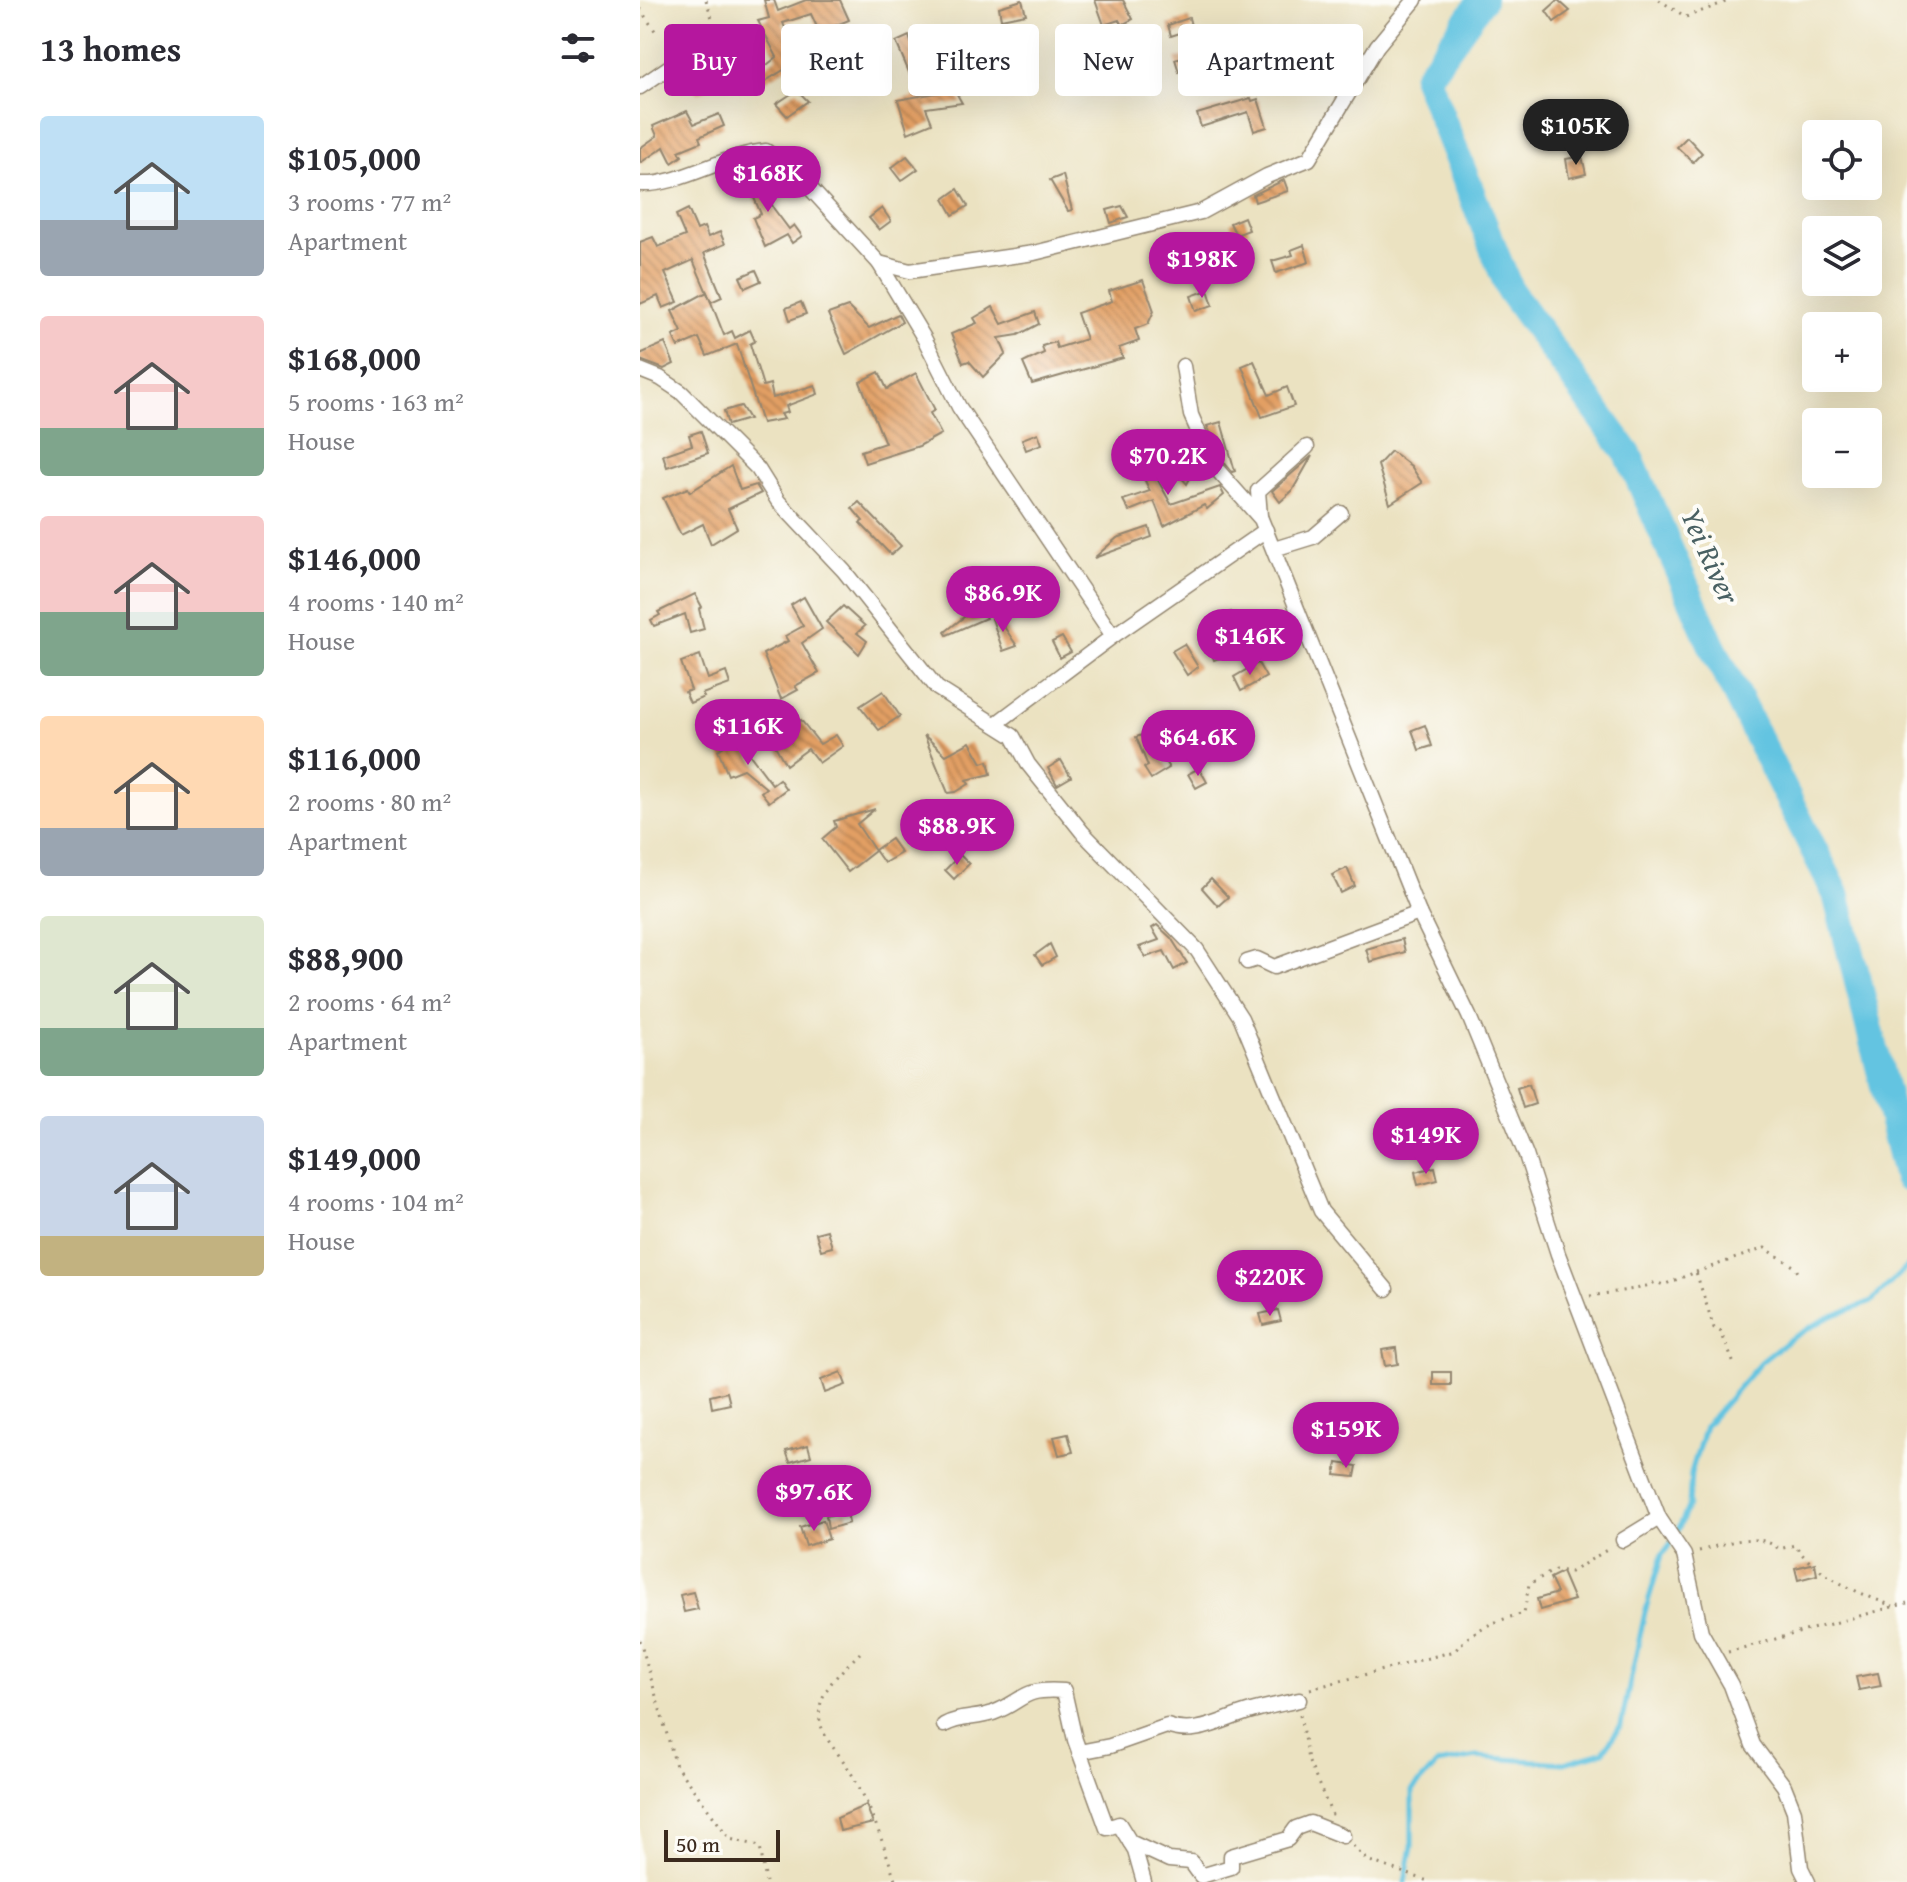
<!DOCTYPE html>
<html lang="en">
<head>
<meta charset="utf-8">
<style>
  :root { --surface:#fff; --page:#f2f2f3; --text:#2b2b33; --muted:#7c7c81; --accent:#b5179e }
  body { margin:0; font-family:"Gentium Book Plus",serif; background:var(--page); color:var(--text); height:100vh; display:flex; flex-direction:column; font-size:30px; white-space:nowrap }
  * { box-sizing:border-box; margin:0 }
  p { font-size:26px; color:var(--muted) }
  .icon { flex:none; width:44px; height:44px; fill:none; stroke:currentColor; stroke-width:2; stroke-linecap:round; stroke-linejoin:round }
  .map { position:relative; flex:1; overflow:hidden }
  .panel { display:flex; flex-direction:column; background:var(--surface); width:640px }
  .panel>* { flex:none }
  .top-card { position:absolute; left:24px; top:24px; width:760px; height:72px; display:flex; gap:16px }
  .controls { position:absolute; left:1162px; top:120px; display:grid; gap:16px }
  .controls a { display:grid; place-items:center; width:80px; height:80px; border-radius:8px; background:var(--surface); box-shadow:0 8px 32px #0002; font-size:40px }
  .scale { position:absolute; left:24px; bottom:20px; width:116px; box-sizing:border-box; padding-left:8px; border:4px solid #3b2a1e; border-top:0; font-size:22px; line-height:28px; white-space:nowrap; color:#3b2a1e; -webkit-text-stroke:6px #fdfcf7; paint-order:stroke }
  .price { position:absolute; translate:-50% -68px; padding:0 18px; border-radius:28px; background:var(--accent); color:#fff; font-size:26px; line-height:52px; filter:drop-shadow(0 2px 4px #0008) }
  .price::after { content:''; position:absolute; left:50%; top:48px; width:24px; height:18px; margin-left:-12px; background:inherit; clip-path:polygon(0 0,100% 0,50% 100%) }
  .price.active { background:#222; color:#fff }
  ul { padding:0; list-style:none }
  li { display:flex; align-items:center; gap:24px; height:200px; padding:0 40px }
  li span { display:grid; place-items:center; flex:none; width:224px; height:160px; border-radius:8px; color:#555 }
  li>.icon { margin-inline-start:auto }
  span .icon { width:96px; height:96px; fill:#fffc; stroke-width:1 }
  li b { font-size:34px }
  h2 { display:flex; justify-content:space-between; align-items:center; height:96px; padding:0 40px; font-size:34px }
  .chip { padding:0 28px; border-radius:8px; background:var(--surface); box-shadow:0 8px 32px #0002; font-size:28px; line-height:72px }
  .chip.active { background:var(--accent); color:#fff }
  main { display:flex; flex:1; min-height:0 }
  .map>svg:first-child { display:block }
</style>
</head>
<body>
<main>
<section class="panel">
<h2>13 homes<svg class="icon" aria-label="filters" viewBox="0 0 24 24"><path d="M4 7h16M4 17h16"/><circle cx="9" cy="7" r="2"/><circle cx="15" cy="17" r="2"/></svg></h2>
<ul>
<li><span style="background:linear-gradient(#bfe0f5 65%,#9aa5b1 0)"><svg class="icon" aria-label="home" viewBox="0 0 24 24"><path d="M3 11l9-7 9 7M6 9v11h12V9"/></svg></span><div><b>$105,000</b><p>3 rooms · 77 m²</p><p>Apartment</p></div></li>
<li><span style="background:linear-gradient(#f6c9c9 70%,#7fa58c 0)"><svg class="icon" aria-label="home" viewBox="0 0 24 24"><path d="M3 11l9-7 9 7M6 9v11h12V9"/></svg></span><div><b>$168,000</b><p>5 rooms · 163 m²</p><p>House</p></div></li>
<li><span style="background:linear-gradient(#f6c9c9 60%,#7fa58c 0)"><svg class="icon" aria-label="home" viewBox="0 0 24 24"><path d="M3 11l9-7 9 7M6 9v11h12V9"/></svg></span><div><b>$146,000</b><p>4 rooms · 140 m²</p><p>House</p></div></li>
<li><span style="background:linear-gradient(#ffd9b3 70%,#9aa5b1 0)"><svg class="icon" aria-label="home" viewBox="0 0 24 24"><path d="M3 11l9-7 9 7M6 9v11h12V9"/></svg></span><div><b>$116,000</b><p>2 rooms · 80 m²</p><p>Apartment</p></div></li>
<li><span style="background:linear-gradient(#dfe7d0 70%,#7fa58c 0)"><svg class="icon" aria-label="home" viewBox="0 0 24 24"><path d="M3 11l9-7 9 7M6 9v11h12V9"/></svg></span><div><b>$88,900</b><p>2 rooms · 64 m²</p><p>Apartment</p></div></li>
<li><span style="background:linear-gradient(#c9d6e8 75%,#c2b280 0)"><svg class="icon" aria-label="home" viewBox="0 0 24 24"><path d="M3 11l9-7 9 7M6 9v11h12V9"/></svg></span><div><b>$149,000</b><p>4 rooms · 104 m²</p><p>House</p></div></li>
</ul>
</section>
<div class="map">
<svg width="1267" height="1882" viewBox="0 0 1267 1882">
  <defs>
    <pattern id="building-back-hatch" width="6" height="6" patternUnits="userSpaceOnUse" patternTransform="scale(2)"><rect width="6" height="6" fill="#e29f64"/><path d="M-1 5l2 2M0 0l6 6M5-1l2 2" fill="none" stroke="#b88252"/></pattern>
  </defs>
  <rect width="100%" height="100%" fill="#fdfcf7"/>
  <filter id="ink" filterUnits="userSpaceOnUse"><feTurbulence type="fractalNoise" baseFrequency=".0125" numOctaves="2"/><feDisplacementMap in="SourceGraphic" scale="16" xChannelSelector="R" yChannelSelector="G"/><feConvolveMatrix kernelMatrix="1 2 1 2 8 2 1 2 1" color-interpolation-filters="sRGB"/></filter>
  <filter id="wash" filterUnits="userSpaceOnUse"><feTurbulence type="fractalNoise" baseFrequency=".006" numOctaves="4" result="noise"/><feDisplacementMap in="SourceGraphic" scale="32" xChannelSelector="R" yChannelSelector="G"/><feGaussianBlur stdDeviation="1.8" result="paint"/><feColorMatrix in="noise" values="0 0 0 0 0 0 0 0 0 0 0 0 0 0 0 0 0 1.4 0 .05"/><feComposite in="paint" operator="in"/></filter>
  <g filter="url(#wash)">
    <rect width="100%" height="100%" fill="#ebe2c1"/>
    <g fill="none" stroke-linecap="round" stroke-linejoin="round">
      <polyline stroke="#63c4e1" stroke-width="5" points="765,1882 772,1847 772,1791 797,1764 837,1757 924,1763 963,1752 981,1725 1005,1612 1022,1555 1034,1539 1049,1505 1051,1473 1065,1426 1121,1362 1150,1339 1187,1318 1232,1301 1267,1267"/>
      <polyline stroke="#63c4e1" stroke-width="28" points="842,0 786,78 870,291 988,454 1072,646 1196,894 1267,1178"/>
    </g>
    <g id="blocks">
      <g fill="url(#building-back-hatch)">
        <polygon points="124,0 134,0 138,11 166,0 200,0 209,20 194,26 203,41 186,47 171,14 143,23 158,61 124,82 122,79 114,83 110,78 137,57 118,21 129,18"/>
        <polygon points="382,0 386,14 361,19 359,7"/>
        <polygon points="455,0 483,0 493,19 482,25 479,20 464,25"/>
        <polygon points="918,0 930,11 914,22 906,11"/>
        <polygon points="549,18 552,29 531,36 528,25"/>
        <polygon points="269,36 276,56 287,45 290,50 296,47 304,61 299,63 322,103 286,108 292,123 268,133 258,100 301,92 289,68 271,77 256,42"/>
        <polygon points="553,54 557,67 539,72 535,59"/>
        <polygon points="98,58 104,74 75,81 77,86 57,93 55,87 48,88 46,82 59,76 57,72 69,68 70,71"/>
        <polygon points="157,90 168,101 147,116 136,104"/>
        <polygon points="611,98 612,101 618,99 627,127 614,131 608,112 561,127 557,114"/>
        <polygon points="47,111 54,124 79,114 84,126 59,137 61,142 39,151 42,156 32,163 24,147 0,163 0,148 17,136 13,126"/>
        <polygon points="964,123 980,123 981,137 964,136"/>
        <polygon points="1047,137 1062,153 1053,162 1037,147"/>
        <polygon points="267,156 278,169 261,181 251,168"/>
        <polygon points="942,156 946,174 929,178 926,159"/>
        <polygon points="114,167 134,209 149,229 154,225 162,236 152,243 147,235 125,247 113,218 121,214 105,177 105,172"/>
        <polygon points="423,175 432,210 428,211 410,180"/>
        <polygon points="644,180 648,191 615,202 613,195"/>
        <polygon points="318,189 328,206 313,215 304,199"/>
        <polygon points="482,206 488,217 471,223 467,210"/>
        <polygon points="242,208 251,221 239,230 229,218"/>
        <polygon points="48,209 57,230 64,227 68,237 80,232 85,244 64,253 82,297 71,302 53,260 25,273 38,302 23,308 18,296 0,304 0,242 13,237 18,247 45,236 36,215"/>
        <polygon points="604,217 609,230 596,235 590,223"/>
        <polygon points="664,245 669,262 636,273 632,261 653,255 651,250"/>
        <polygon points="116,270 121,281 105,288 100,277"/>
        <polygon points="503,280 514,311 508,324 495,329 499,341 479,348 483,358 392,384 383,363 404,353 402,346 415,342 417,348 446,339 437,313 472,301 469,291"/>
        <polygon points="568,290 573,305 556,311 551,296"/>
        <polygon points="67,292 84,335 92,331 95,338 110,330 115,341 110,344 123,386 130,384 133,398 175,385 178,394 146,406 148,412 141,414 144,419 122,423 97,344 67,356 59,338 38,347 33,336 42,332 32,311"/>
        <polygon points="161,302 166,314 150,320 146,308"/>
        <polygon points="208,307 229,328 258,314 262,322 206,354 188,314"/>
        <polygon points="353,307 362,324 395,312 399,324 378,335 359,338 366,354 343,377 329,361 323,363 311,334 337,323 334,318"/>
        <polygon points="25,343 34,364 24,369 0,360 0,354"/>
        <polygon points="614,361 629,395 647,387 654,406 622,417 602,366"/>
        <polygon points="239,372 247,389 276,373 295,410 290,413 301,434 279,446 225,463 221,451 245,443 220,382"/>
        <polygon points="101,406 109,419 88,425 84,411"/>
        <polygon points="581,422 595,471 592,472 582,460 567,426"/>
        <polygon points="61,431 68,453 27,467 23,455 52,445 49,435"/>
        <polygon points="398,433 402,444 386,450 382,439"/>
        <polygon points="529,440 539,457 554,471 547,484 515,447"/>
        <polygon points="751,451 771,466 782,483 750,504 738,465"/>
        <polygon points="504,455 531,504 580,487 584,495 567,509 564,505 524,526 514,501 489,511 483,500 510,491 495,460"/>
        <polygon points="672,456 652,491 640,502 632,491"/>
        <polygon points="91,466 100,490 116,485 121,493 88,509 97,528 71,544 63,524 41,535 23,498 48,488 50,492"/>
        <polygon points="219,502 261,546 251,555 220,523 223,521 212,508"/>
        <polygon points="509,527 512,537 454,558 477,538"/>
        <polygon points="331,590 346,618 307,635 305,632 329,613 319,597"/>
        <polygon points="55,594 62,607 59,609 64,629 50,633 45,614 14,626 11,620 20,615 18,612"/>
        <polygon points="164,597 182,629 162,643 179,673 155,686 158,690 141,699 123,654 148,641 145,636 163,626 151,605"/>
        <polygon points="203,606 225,626 217,633 227,641 219,654 186,622"/>
        <polygon points="354,612 377,646 363,651 350,613"/>
        <polygon points="591,612 611,647 574,660 564,631 580,625 577,617"/>
        <polygon points="422,637 431,652 420,658 412,642"/>
        <polygon points="544,644 558,667 547,675 532,651"/>
        <polygon points="60,655 68,679 86,672 90,684 62,694 64,697 50,703 45,692 51,690 41,662"/>
        <polygon points="618,663 626,677 601,691 594,677"/>
        <polygon points="243,691 260,716 239,730 220,706"/>
        <polygon points="161,720 180,744 196,735 203,746 179,763 168,749 146,765 133,742"/>
        <polygon points="785,725 792,746 779,750 772,730"/>
        <polygon points="513,731 518,742 514,744 529,768 511,779 504,768 508,766 496,737"/>
        <polygon points="101,735 110,755 132,784 139,779 146,789 129,802 121,792 126,788 103,769 88,775 78,750"/>
        <polygon points="284,735 306,755 330,742 342,763 348,761 351,774 326,780 329,784 316,792 308,793"/>
        <polygon points="421,760 431,777 417,785 408,768"/>
        <polygon points="559,768 567,782 556,788 548,774"/>
        <polygon points="235,809 217,824 235,851 208,872 182,839 196,827 194,821"/>
        <polygon points="251,839 261,853 244,863 235,850"/>
        <polygon points="320,855 329,864 314,879 305,870"/>
        <polygon points="707,868 715,886 701,893 692,875"/>
        <polygon points="571,879 588,897 578,906 562,888"/>
        <polygon points="517,925 531,938 547,963 534,970 524,951 506,957 499,947 519,940 512,928"/>
        <polygon points="762,939 765,952 730,962 726,949"/>
        <polygon points="410,944 416,957 402,965 395,955"/>
        <polygon points="889,1084 895,1104 883,1108 877,1088"/>
        <polygon points="795,1167 798,1180 778,1185 775,1172"/>
        <polygon points="187,1230 192,1247 181,1250 176,1233"/>
        <polygon points="638,1310 641,1321 623,1325 620,1314"/>
        <polygon points="756,1348 758,1364 745,1366 742,1350"/>
        <polygon points="201,1372 206,1385 185,1393 181,1380"/>
        <rect x="793" y="1372" width="18" height="13"/>
        <polygon points="87,1392 90,1404 72,1408 70,1396"/>
        <polygon points="736,1423 749,1425 746,1443 733,1440"/>
        <polygon points="428,1434 433,1452 419,1455 414,1437"/>
        <polygon points="168,1445 171,1456 150,1462 146,1451"/>
        <polygon points="697,1463 717,1466 715,1477 695,1475"/>
        <polygon points="207,1511 209,1523 188,1529 186,1516"/>
        <polygon points="183,1520 189,1539 166,1546 160,1527"/>
        <polygon points="1175,1563 1177,1575 1158,1580 1155,1568"/>
        <polygon points="922,1572 934,1600 900,1610 897,1599 917,1593 910,1578"/>
        <polygon points="53,1592 58,1609 44,1612 40,1595"/>
        <polygon points="1238,1673 1241,1686 1219,1690 1216,1677"/>
        <polygon points="226,1805 233,1823 200,1831 197,1818"/>
      </g>
    </g>
  </g>
  <g filter="url(#ink)">
    <use href="#blocks" fill-opacity="0" stroke="#938670" stroke-width="2"/>
    <g fill="none" stroke-linecap="round" stroke-linejoin="round">
      <g stroke="#938670" stroke-width="17">
        <g id="street">
          <polyline points="0,87 38,61"/>
          <path d="M0 184C40 186 82 155 126 151L159 176 239 263 270 271 394 253 561 212 627 176 669 159 737 46 775 0"/>
          <polyline points="239,263 284,338 319,407 473,636 626,530"/>
          <polyline points="543,366 551,415 573,465 621,519 779,913"/>
          <polyline points="0,370 20,378 41,392 118,469 138,501 204,571 297,688 373,736 388,764 443,833 557,950 601,1018 681,1211 746,1289"/>
          <polyline points="620,516 618,491 667,447"/>
          <polyline points="634,549 673,537 701,513"/>
          <polyline points="357,723 473,636"/>
          <polyline points="607,962 617,959 634,967 779,913 829,1016 886,1155 918,1254 1019,1518 1044,1555 1061,1632 1091,1685 1113,1745 1144,1786 1154,1811 1161,1868 1168,1882"/>
          <polyline points="983,1540 1019,1518"/>
          <path d="M304 1725C320 1716 336 1719 353 1713 387 1700 379 1688 424 1691L435 1740 467 1828 479 1824 495 1850 504 1882"/>
          <path d="M439 1752 470 1746 527 1726C555 1737 581 1720 608 1712 624 1707 642 1704 659 1700"/>
          <polyline points="490,1842 529,1860 551,1862 561,1876 591,1867 591,1856 648,1839 656,1828 670,1823 703,1836"/>
        </g>
      </g>
      <g stroke="#938670" stroke-width="3" stroke-dasharray="2 6" stroke-linecap="butt">
        <polyline points="66,0 72,18"/>
        <polyline points="1019,0 1046,17 1091,0"/>
        <polyline points="0,9 18,35"/>
        <polyline points="1056,1272 1125,1248 1155,1267 1159,1274"/>
        <polyline points="950,1296 1001,1288 1016,1282 1023,1285 1056,1272 1074,1328 1081,1332 1094,1364"/>
        <path d="M1059 1551C1086 1544 1116 1530 1139 1549L1155 1545C1176 1576 1218 1593 1253 1606"/>
        <polyline points="0,1640 36,1766 90,1839 120,1846 126,1882"/>
        <polyline points="1088,1652 1267,1603"/>
        <path d="M220 1653C206 1667 183 1686 180 1707 176 1730 192 1745 204 1762 229 1798 242 1841 256 1882"/>
        <path d="M670 1689 815 1651C833 1628 856 1621 884 1613L889 1584 915 1570 931 1572 970 1548"/>
        <polyline points="660,1715 668,1760 693,1817"/>
        <polyline points="713,1846 727,1860 791,1882"/>
      </g>
      <use href="#street" stroke="#fff" stroke-width="14"/>
    </g>
  </g>
  <g text-anchor="middle" stroke-width="8" stroke-linejoin="round" paint-order="stroke">
    <g font-size="30" font-style="italic" fill="#496062" stroke="#fdfcf7">
      <text transform="translate(1070 556) rotate(66)" y="10">Yei River</text>
    </g>
  </g>
</svg>
<div class="controls">
<a><svg class="icon" aria-label="locate" viewBox="0 0 24 24"><circle cx="12" cy="12" r="6"/><path d="M12 2v4M12 18v4M2 12h4M18 12h4"/></svg></a>
<a><svg class="icon" aria-label="layers" viewBox="0 0 24 24"><path d="M12 4l9 5-9 5-9-5zM3 14l9 5 9-5"/></svg></a>
<a>+</a>
<a>−</a>
</div>
<div class="scale">50 m</div>
<b class="price active" style="left:936px;top:167px">$105K</b>
<b class="price" style="left:128px;top:214px">$168K</b>
<b class="price" style="left:562px;top:300px">$198K</b>
<b class="price" style="left:528px;top:497px">$70.2K</b>
<b class="price" style="left:363px;top:634px">$86.9K</b>
<b class="price" style="left:610px;top:677px">$146K</b>
<b class="price" style="left:108px;top:767px">$116K</b>
<b class="price" style="left:558px;top:778px">$64.6K</b>
<b class="price" style="left:317px;top:867px">$88.9K</b>
<b class="price" style="left:786px;top:1176px">$149K</b>
<b class="price" style="left:630px;top:1318px">$220K</b>
<b class="price" style="left:706px;top:1470px">$159K</b>
<b class="price" style="left:174px;top:1533px">$97.6K</b>
<div class="top-card">
<a class="chip active">Buy</a>
<a class="chip">Rent</a>
<a class="chip">Filters</a>
<a class="chip">New</a>
<a class="chip">Apartment</a>
</div>
</div>
</main>
</body>
</html>
